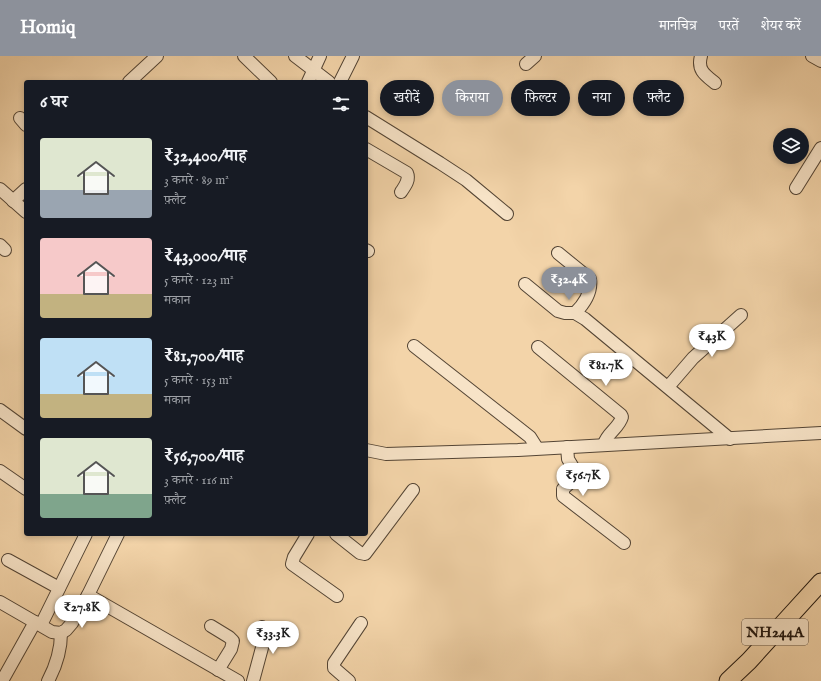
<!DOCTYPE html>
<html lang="hi">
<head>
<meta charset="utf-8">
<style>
  :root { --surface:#171b24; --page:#242831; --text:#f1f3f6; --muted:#9ea1a6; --accent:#8c9099 }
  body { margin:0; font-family:"IM FELL English","Noto Serif Devanagari",serif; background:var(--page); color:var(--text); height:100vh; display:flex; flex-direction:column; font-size:15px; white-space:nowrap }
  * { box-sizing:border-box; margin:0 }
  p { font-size:13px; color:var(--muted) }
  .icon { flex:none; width:22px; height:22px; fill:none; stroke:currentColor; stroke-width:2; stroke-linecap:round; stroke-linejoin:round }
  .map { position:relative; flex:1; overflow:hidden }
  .sheet { position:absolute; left:24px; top:24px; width:344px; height:456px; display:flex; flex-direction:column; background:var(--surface); border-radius:4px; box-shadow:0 2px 6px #0003 }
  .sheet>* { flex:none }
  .hud { position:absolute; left:380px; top:24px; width:380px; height:36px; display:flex; gap:8px }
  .buttons { position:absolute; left:773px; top:72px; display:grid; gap:8px }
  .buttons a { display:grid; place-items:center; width:36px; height:36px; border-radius:50%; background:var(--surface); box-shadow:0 2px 6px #0003; font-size:20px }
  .price { position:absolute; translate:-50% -34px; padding:0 9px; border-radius:14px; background:#fff; color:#222; font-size:13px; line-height:26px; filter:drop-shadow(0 1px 2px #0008) }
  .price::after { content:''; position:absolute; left:50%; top:24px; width:12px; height:9px; margin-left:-6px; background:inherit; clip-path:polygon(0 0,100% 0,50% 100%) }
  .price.active { background:var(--accent); color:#fff }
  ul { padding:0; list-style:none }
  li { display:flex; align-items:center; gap:12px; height:100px; padding:0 16px }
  li span { display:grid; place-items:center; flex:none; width:112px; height:80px; border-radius:4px; color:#555 }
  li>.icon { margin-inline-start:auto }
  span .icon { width:48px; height:48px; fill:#fffc; stroke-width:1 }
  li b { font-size:17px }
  h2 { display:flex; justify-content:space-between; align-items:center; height:48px; padding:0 16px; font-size:17px }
  .chip { padding:0 14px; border-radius:18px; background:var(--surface); box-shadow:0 2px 6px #0003; font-size:14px; line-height:36px }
  .chip.active { background:var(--accent); color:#fff }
  header { display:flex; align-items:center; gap:24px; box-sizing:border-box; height:56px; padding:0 20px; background:var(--accent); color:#fff }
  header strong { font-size:19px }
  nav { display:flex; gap:22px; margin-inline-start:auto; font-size:14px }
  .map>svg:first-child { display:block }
</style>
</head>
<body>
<header>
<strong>Homiq</strong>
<nav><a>मानचित्र</a><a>परतें</a><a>शेयर करें</a></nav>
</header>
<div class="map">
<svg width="821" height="625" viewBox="0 0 821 625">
  <rect width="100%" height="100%" fill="#f3d4a9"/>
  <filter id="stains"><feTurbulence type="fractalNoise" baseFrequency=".005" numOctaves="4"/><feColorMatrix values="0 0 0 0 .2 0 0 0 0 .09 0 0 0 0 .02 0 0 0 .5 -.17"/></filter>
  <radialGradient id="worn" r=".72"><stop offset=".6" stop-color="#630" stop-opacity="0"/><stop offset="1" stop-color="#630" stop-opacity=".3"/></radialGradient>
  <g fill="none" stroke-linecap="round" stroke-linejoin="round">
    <g stroke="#544535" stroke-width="14">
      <g id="minor">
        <polyline points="244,0 271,26"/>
        <polyline points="295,0 329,26"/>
        <path d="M701 0C697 14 705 19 715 27"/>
        <polyline points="812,0 821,5"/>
        <polyline points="526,8 535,0"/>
        <polyline points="129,26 157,0"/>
        <polyline points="308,26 320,0"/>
        <polyline points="340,26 353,0"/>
        <polyline points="366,61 440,107 466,124 507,158"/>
        <polyline points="20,62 26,69"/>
        <path d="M366 93 407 117C410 124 405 130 401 136"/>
        <polyline points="796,132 821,92"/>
        <polyline points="0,133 26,156"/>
        <polyline points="13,145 26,133"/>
        <polyline points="0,189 5,194"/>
        <polyline points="366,194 368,195"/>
        <path d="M558 197 590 223C592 236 584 248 575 257"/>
        <polyline points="525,228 558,255 565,257 575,257 585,263 730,383"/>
        <polyline points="414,290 530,381 537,392"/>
        <path d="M538 291 621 359 622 361C619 372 607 377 604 388"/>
        <polyline points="668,331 693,302 741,259"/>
        <polyline points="0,354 26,373"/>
        <polyline points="567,391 568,403 577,418 574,423 563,433 563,440 624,487"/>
        <polyline points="366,394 386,398 518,394 821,377"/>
        <polyline points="0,415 26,433"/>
        <polyline points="308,478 294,501 292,508 337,540"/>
        <polyline points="336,478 360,497 365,498 413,434"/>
        <polyline points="8,504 59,532"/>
        <polyline points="88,539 238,625"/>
        <polyline points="0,546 52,576 61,577 66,574 72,567 88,539 118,478"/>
        <polyline points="41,569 86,478"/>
        <polyline points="211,570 229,581 233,585 231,593 218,614"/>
        <polyline points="2,625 35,566"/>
        <path d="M48 625C56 610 61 594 61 577"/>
        <polyline points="253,625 263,588 262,571"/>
        <polyline points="349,625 334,612 334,607 361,567"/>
      </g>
    </g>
    <g stroke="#1f150e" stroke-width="19">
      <polyline id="highway" points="728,625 749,605 821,526"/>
    </g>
    <use href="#minor" stroke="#f7e3c7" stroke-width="12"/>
    <use href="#highway" stroke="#f3d4a9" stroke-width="17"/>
  </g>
  <g text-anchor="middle" stroke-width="4" stroke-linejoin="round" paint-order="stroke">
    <rect fill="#f7e3c7" stroke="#605346" stroke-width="1" x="742" y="563" width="66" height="26" rx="3"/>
    <g font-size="15" font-weight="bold" fill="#1f150e">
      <text x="775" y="581">NH244A</text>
    </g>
  </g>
  <rect width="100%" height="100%" filter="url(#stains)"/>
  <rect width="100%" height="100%" fill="url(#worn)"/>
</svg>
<div class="buttons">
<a><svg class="icon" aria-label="layers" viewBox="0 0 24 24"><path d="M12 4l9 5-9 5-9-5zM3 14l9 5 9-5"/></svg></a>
</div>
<b class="price active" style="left:569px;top:245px">₹32.4K</b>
<b class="price" style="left:712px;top:302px">₹43K</b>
<b class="price" style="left:606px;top:331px">₹81.7K</b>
<b class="price" style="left:583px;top:441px">₹56.7K</b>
<b class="price" style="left:82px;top:573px">₹27.8K</b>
<b class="price" style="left:273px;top:599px">₹33.3K</b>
<div class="hud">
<a class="chip">खरीदें</a>
<a class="chip active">किराया</a>
<a class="chip">फ़िल्टर</a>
<a class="chip">नया</a>
<a class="chip">फ़्लैट</a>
</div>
<section class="sheet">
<h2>6 घर<svg class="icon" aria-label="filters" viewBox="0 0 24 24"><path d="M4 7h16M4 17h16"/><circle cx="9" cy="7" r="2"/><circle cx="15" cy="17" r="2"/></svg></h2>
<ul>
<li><span style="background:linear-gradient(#dfe7d0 65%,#9aa5b1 0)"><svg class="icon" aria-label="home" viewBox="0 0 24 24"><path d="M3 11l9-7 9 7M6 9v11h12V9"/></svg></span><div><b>₹32,400/माह</b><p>3 कमरे · 89 m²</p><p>फ़्लैट</p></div></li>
<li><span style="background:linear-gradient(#f6c9c9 70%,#c2b280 0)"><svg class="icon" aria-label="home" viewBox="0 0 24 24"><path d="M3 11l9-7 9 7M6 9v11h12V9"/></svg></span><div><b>₹43,000/माह</b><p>5 कमरे · 123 m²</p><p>मकान</p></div></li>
<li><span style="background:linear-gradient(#bfe0f5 70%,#c2b280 0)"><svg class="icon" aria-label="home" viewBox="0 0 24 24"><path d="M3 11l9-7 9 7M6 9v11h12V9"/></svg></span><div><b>₹81,700/माह</b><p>5 कमरे · 153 m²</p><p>मकान</p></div></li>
<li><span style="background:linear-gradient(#dfe7d0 70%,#7fa58c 0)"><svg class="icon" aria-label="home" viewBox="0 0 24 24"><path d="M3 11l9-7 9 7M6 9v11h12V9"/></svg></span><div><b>₹56,700/माह</b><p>3 कमरे · 116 m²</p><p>फ़्लैट</p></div></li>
</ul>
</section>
</div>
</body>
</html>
